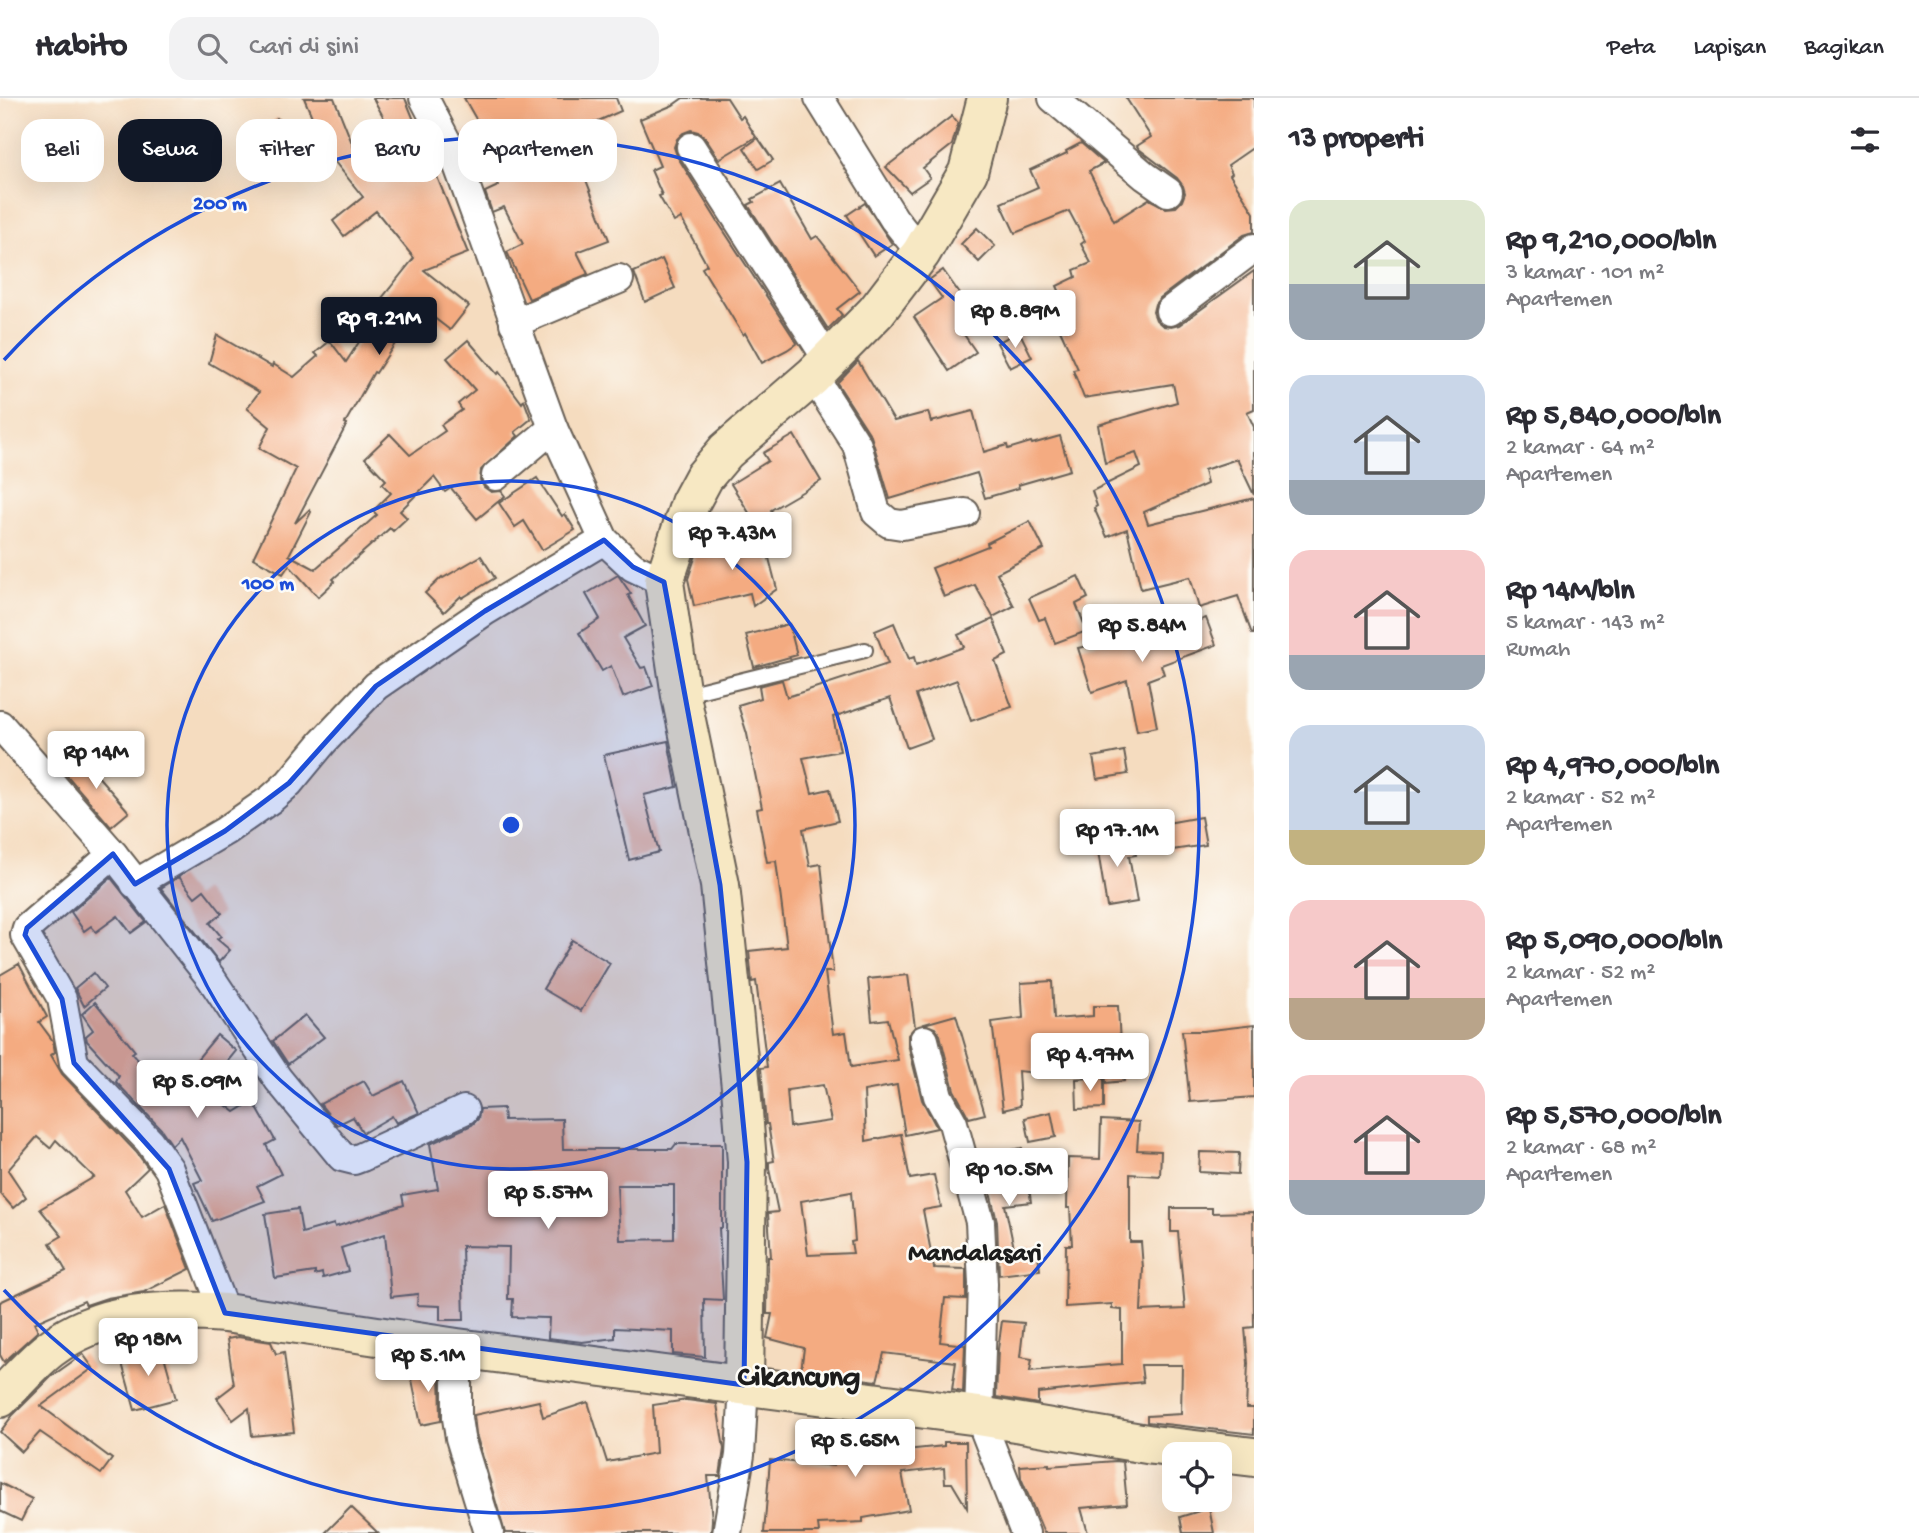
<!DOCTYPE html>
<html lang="id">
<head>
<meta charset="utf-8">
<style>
  :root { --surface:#fff; --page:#f2f2f3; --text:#2b2b33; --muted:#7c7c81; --line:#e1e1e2; --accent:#111827 }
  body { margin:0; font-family:"Gochi Hand",sans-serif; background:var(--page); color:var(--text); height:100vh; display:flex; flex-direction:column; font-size:26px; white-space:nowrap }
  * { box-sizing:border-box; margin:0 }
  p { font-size:23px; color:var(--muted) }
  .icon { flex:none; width:38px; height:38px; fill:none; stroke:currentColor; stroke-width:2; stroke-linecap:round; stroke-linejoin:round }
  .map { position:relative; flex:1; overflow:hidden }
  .panel { display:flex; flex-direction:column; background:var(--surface); width:665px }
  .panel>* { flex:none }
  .top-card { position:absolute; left:21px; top:21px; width:665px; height:63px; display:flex; gap:14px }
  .controls { position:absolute; left:1162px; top:1344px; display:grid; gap:14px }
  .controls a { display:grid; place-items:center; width:70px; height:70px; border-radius:14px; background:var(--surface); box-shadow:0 7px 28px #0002; font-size:35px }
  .price { position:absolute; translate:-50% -60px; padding:0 16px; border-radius:7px; background:#fff; color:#222; font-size:23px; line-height:46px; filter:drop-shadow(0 2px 4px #0008) }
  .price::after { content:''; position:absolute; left:50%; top:42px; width:21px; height:16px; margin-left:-10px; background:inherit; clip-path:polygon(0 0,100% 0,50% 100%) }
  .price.on { background:var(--accent); color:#fff }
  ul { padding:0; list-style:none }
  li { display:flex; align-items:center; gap:21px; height:175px; padding:0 35px }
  li span { display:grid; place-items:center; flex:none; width:196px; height:140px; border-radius:21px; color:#555 }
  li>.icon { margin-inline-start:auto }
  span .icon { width:84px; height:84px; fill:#fffc; stroke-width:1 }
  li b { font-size:30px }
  h2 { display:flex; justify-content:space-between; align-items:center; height:84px; padding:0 35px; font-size:30px }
  .tag { padding:0 24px; border-radius:21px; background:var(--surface); box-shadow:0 7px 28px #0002; font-size:24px; line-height:63px }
  .tag.on { background:var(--accent); color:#fff }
  header { display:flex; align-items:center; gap:42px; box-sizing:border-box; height:98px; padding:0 35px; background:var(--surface); border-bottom:2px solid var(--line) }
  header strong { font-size:33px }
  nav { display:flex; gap:38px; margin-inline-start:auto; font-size:24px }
  .search { width:490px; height:63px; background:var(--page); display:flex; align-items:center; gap:18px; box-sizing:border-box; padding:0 24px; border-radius:21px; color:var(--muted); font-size:26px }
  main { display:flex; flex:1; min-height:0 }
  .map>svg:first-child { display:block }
</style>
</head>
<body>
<header>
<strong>Habito</strong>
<div class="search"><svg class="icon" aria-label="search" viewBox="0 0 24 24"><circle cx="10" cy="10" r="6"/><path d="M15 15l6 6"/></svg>Cari di sini</div>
<nav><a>Peta</a><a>Lapisan</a><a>Bagikan</a></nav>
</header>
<main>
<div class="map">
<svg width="1254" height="1435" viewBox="0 0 1254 1435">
  <rect width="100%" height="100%" fill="#fdfcf7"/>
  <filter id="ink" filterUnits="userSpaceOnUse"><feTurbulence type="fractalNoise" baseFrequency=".0143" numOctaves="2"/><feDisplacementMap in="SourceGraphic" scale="14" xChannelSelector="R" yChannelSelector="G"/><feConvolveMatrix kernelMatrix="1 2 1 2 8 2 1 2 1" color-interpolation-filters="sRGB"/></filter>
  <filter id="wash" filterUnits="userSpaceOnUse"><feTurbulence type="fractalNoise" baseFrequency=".00686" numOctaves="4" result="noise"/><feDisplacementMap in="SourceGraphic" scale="28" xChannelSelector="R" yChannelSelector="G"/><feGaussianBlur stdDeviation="1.57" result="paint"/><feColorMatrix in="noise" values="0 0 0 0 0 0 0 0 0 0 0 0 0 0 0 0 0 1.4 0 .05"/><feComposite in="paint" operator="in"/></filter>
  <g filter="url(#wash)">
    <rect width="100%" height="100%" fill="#f5dcbf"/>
    <g id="blocks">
      <g fill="#f4ab81" fill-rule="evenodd">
        <polygon points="304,0 334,0 354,50 390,31 373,0 405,0 468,155 424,172 469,208 450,232 424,212 396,244 376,275 374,274 345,325 347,326 295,425 309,412 311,414 289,457 315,471 377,417 373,413 391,395 382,386 386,382 365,360 390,336 410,357 445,333 441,327 462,312 458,306 475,292 447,260 468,242 497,276 499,274 522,305 524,302 531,321 515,334 518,338 481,372 480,382 484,389 491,394 501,393 505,398 477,421 451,390 445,394 434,379 400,413 407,420 393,433 390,430 333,481 335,483 318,499 289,467 283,476 253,460 296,371 259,350 270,329 247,310 259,294 209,265 217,237 272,269 273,266 294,279 318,258 315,255 330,243 346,264 372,224 366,220 414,160 376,113 344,138 333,123 363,99 327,54"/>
        <polygon points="464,0 616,0 621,13 582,30 584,33 570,40 609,142 577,154 588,176 529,201 507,154 523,146 504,109 492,114 485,94 498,88 476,50 470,53 461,36 480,28"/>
        <polygon points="683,0 727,0 740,20 743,18 756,39 719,61 705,40 698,34 691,32 683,35 677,41 674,49 677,58 718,124 797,245 787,252 762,265 745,235 743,237 702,170 707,167 681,120 674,124 659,98 662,97 651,72 660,68 640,21 673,7"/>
        <polygon points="1126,0 1254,0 1254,49 1228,67 1232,75 1230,77 1254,115 1254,134 1244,137 1160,200 1155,206 1153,214 1156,222 1163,228 1171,229 1179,227 1254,173 1254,311 1247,314 1254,329 1254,397 1237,361 1204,372 1207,386 1144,414 1148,426 1254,400 1254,536 1252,536 1238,498 1199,510 1190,479 1141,491 1127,431 1107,439 1094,410 1097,408 1092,393 1141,369 1136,355 1105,365 1098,327 1177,304 1173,286 1084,300 1073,272 1078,271 1051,212 1065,206 1057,188 1076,179 1074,172 1091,165 1081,146 1085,143 1069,113 1015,135 1001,105 1038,89 1030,72 1067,55 1066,53 1081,45 1104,65 1089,73 1114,123 1149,101 1166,110 1176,109 1182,103 1185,95 1183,88 1177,80 1139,51 1137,48 1151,39"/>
        <polygon points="952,18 958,26 952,47 923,70 930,80 910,94 886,69"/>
        <polygon points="277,20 309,55 293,69 262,34"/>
        <polygon points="758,40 773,62 758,71 744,50"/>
        <polygon points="780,86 812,141 817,138 860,193 837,211 842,217 828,231 748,107 754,104 752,101"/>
        <polygon points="865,105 892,146 874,158 847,117"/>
        <polygon points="977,130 995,148 979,164 961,146"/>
        <polygon points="662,161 675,190 645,204 634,174"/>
        <polygon points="943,172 972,213 956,225 976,254 949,273 914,219 942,200 929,182"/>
        <polygon points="1019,233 1032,259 1010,270 997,245"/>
        <polygon points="858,263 894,323 928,314 931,324 973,313 984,354 1007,347 1008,351 1031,344 1032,346 1060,338 1070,372 1018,387 1019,390 985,400 977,375 890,401 871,338 837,285"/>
        <polygon points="794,337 821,383 771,412 780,426 763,437 731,386 768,363 763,355"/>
        <polygon points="537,380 562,418 565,416 575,432 542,452 524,423 515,429 499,405"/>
        <polygon points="1030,423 1044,451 997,475 1014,508 993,519 975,487 944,499 932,470 988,448 987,445"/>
        <polygon points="763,437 777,491 753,508 750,495 694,508 688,481 698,451"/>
        <polygon points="481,458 495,480 462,500 461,498 444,514 425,495 442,479 443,480"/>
        <polygon points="618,477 631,496 628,497 645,528 623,540 641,570 646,569 653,588 623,599 611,568 602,573 579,535 600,521 586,496"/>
        <polygon points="1078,478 1088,500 1076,506 1087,533 1055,545 1045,520 1039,522 1029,500"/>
        <polygon points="1206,520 1216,547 1161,567 1164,576 1148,582 1157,629 1137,633 1127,582 1092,594 1078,550 1128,539 1130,547"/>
        <path d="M993 521 1007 557 995 563 1012 609 971 623 957 582 916 597 932 641 907 650 890 600 833 619 840 653 803 660 812 695 830 691 838 723 803 731 810 768 821 766 833 874H825L833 936 846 934 851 969 898 962 888 921 872 923 868 881 908 877 915 929 908 937V946L922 1002 937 1030 905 1037 897 987 864 993 866 1043 901 1036 910 1081 934 1077 941 1109 923 1112 934 1170 966 1171V1201L945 1200 940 1244 965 1247 963 1294 952 1292 956 1264 884 1255 877 1283 801 1273 804 1250 767 1240 772 1216H767L768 1159H771L768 1115 778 1114 769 1071V1064L774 1063 768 1026H766L761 970 767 969 756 883 752 884 749 853 787 849 776 763 767 764 757 711 762 710 747 636 738 607 761 600 759 588 782 582 787 599 888 566 875 533 894 525 909 561 914 559 916 567 964 549 958 537ZM823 987 831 1023 790 1029 787 992ZM851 1094 855 1143 851 1144 853 1155 808 1157 801 1103Z"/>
        <polygon points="789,526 797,557 754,569 746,537"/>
        <polygon points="668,643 677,689 644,697 659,754 629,762 604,657"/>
        <polygon points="1124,653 1128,676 1097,681 1093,659"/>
        <polygon points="85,656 98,674 96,676 129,714 111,729 64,674"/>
        <polygon points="1201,719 1206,747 1172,752 1167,725"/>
        <polygon points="1132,735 1136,757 1129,758 1137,804 1107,809 1096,741"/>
        <polygon points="179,779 195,799 204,792 222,815 210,825 221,838 217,841 230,852 219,864 161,790"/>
        <polygon points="111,780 146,824 131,835 118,818 96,834 91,828 84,833 71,814"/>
        <polygon points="572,842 610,865 581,913 543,891"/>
        <polygon points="19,866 47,919 39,924 53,943 55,954 51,957 62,976 136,1054 148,1070 125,1092 142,1119 165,1106 190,1171 144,1194 107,1200 86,1207 84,1203 34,1225 38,1233 4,1264 0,1257 0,1204 66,1173 50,1145 62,1138 40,1111 94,1079 56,1042 50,1050 37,1039 8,1072 26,1099 13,1110 0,1095 0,877"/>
        <polygon points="93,875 105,890 84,908 75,890"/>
        <polygon points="1052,883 1054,921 1093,918 1093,908 1118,908 1120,947 1122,947 1124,983 1106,985 1102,939 1063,940 1060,977 1018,973 1020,1008 1003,1012 992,924 1023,920 1021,885"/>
        <polygon points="95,904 135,953 132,955 168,997 217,937 236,953 205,991 235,1014 253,1003 275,1042 266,1047 281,1076 257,1088 265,1103 212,1123 194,1085 202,1082 180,1039 172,1047 161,1031 116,984 119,978 87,943 86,938 93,932 82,916"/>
        <polygon points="305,917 324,939 288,966 273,943"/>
        <polygon points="956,917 985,1016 969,1020 954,992 940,937 935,930 924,926"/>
        <polygon points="1254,927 1254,999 1190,1004 1182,933 1203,933"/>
        <polygon points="1104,979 1104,1010 1077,1011 1076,981"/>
        <polygon points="364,983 373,998 404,983 419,1015 396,1025 392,1018 363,1035 353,1019 337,1027 320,1006"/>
        <path d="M503 1010 504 1022 562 1021 563 1051H672L676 1046H722V1130H719L723 1202 704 1201 705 1259 673 1256V1233L615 1230V1240L582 1244 548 1240 549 1220 512 1219 513 1201H508L509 1149 462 1148 464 1222H440V1208L417 1207 418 1196 391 1199 385 1136 341 1150 348 1173 323 1180 322 1175 315 1177V1174L275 1180 265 1116 298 1111 302 1135 334 1126 335 1129 404 1107 402 1097 438 1091 430 1046 472 1027 478 1021 480 1011ZM617 1087H674V1141L620 1142Z"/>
        <polygon points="1051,1014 1056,1039 1030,1044 1025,1020"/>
        <polygon points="1101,1022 1139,1024 1137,1052 1161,1053 1160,1078 1130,1076 1130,1144 1141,1144 1143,1170 1141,1213 1185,1211 1178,1134 1171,1134 1171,1110 1212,1110 1212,1115 1253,1114 1254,1229 1245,1230 1248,1265 1246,1310 1254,1310 1254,1336 1147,1324 1147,1318 1181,1316 1182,1267 1141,1267 1143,1284 1038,1295 1038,1306 996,1299 998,1251 1002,1223 1024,1225 1020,1259 1032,1261 1030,1273 1122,1266 1122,1212 1112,1211 1112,1206 1065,1209 1066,1147 1072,1147 1070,1110 1067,1110 1068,1060 1100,1061"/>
        <polygon points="1022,1050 1025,1082 1028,1082 1031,1104 1005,1107 1014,1150 1037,1149 1040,1172 999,1177 997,1123 981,1058"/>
        <polygon points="1200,1054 1239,1055 1238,1076 1199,1074"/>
        <polygon points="238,1239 271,1244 276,1256 284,1254 294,1334 252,1338 249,1310 233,1322 217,1300 234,1287 227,1241"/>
        <polygon points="161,1247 176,1301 135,1312 120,1258"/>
        <polygon points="83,1256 93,1270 41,1308 112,1361 101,1376 40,1334 22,1354 0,1334 13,1317 52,1278"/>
        <polygon points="431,1268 440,1270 441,1323 421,1327 410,1272"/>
        <polygon points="687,1302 717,1306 724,1351 720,1378 708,1378 712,1422 711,1435 505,1435 476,1336 474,1317 539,1303 543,1319 588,1304 607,1364 656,1355 653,1307"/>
        <polygon points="836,1321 907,1331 906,1352 944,1348 944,1344 966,1344 967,1410 952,1385 945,1385 944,1370 902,1375 909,1412 863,1420 863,1424 818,1426 819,1435 764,1435 770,1362 834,1368"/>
        <polygon points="1116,1363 1123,1364 1127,1406 1081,1410 1088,1435 1044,1435 1021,1380 1020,1368 1049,1366 1049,1368"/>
        <polygon points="0,1385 32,1401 21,1423 0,1413"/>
        <polygon points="351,1409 378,1435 325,1435"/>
        <polygon points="1209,1410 1214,1435 1183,1435 1180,1419"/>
      </g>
    </g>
  </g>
  <g filter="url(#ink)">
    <use href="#blocks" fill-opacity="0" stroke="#685f55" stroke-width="2"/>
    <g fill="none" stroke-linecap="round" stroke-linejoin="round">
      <g stroke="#685f55" stroke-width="18">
        <polyline id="lane" points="682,597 865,552"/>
      </g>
      <g stroke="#685f55" stroke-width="32">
        <g id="street">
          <polyline points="424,0 456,62 553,330 604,442 633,469 664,484"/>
          <polyline points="819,0 894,121 921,155"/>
          <polyline points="1053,0 1145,78 1168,94"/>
          <polyline points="691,49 828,262"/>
          <polyline points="1170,213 1254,150"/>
          <polyline points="514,225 619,181"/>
          <polyline points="813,278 857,347 876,414 889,425 902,427 965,415"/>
          <polyline points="496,378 553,330"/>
          <polyline points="0,627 113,756 211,880 278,981 342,1059 354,1062 362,1059 464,1012"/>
          <polyline points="113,756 27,830 25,837 62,901 74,965 149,1043 169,1071 225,1215"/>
          <polyline points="135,786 225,733 271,701 289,685 323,644 376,588 485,513 604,442"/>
          <polyline points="924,942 938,998 953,1025 980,1124 983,1186 979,1318 1025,1435"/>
          <polyline points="457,1250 457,1320 460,1340 489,1435"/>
          <polyline points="727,1435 740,1357 744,1287"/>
        </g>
      </g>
      <g stroke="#685f55" stroke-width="42">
        <g id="secondary">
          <polyline points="744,1287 747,1064 741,989 720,787 681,598 664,484 690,405 704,379 726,353 813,278 876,214 921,155 968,74 987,0"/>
          <path d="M0 1300C16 1284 32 1265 50 1251 100 1212 164 1211 225 1215L457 1250 979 1318 1153 1347 1254 1359"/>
        </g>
      </g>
      <use href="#lane" stroke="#fff" stroke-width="14"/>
      <use href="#street" stroke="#fff" stroke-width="28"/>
      <use href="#secondary" stroke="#f7e8c3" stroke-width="38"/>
    </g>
  </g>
  <path fill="#1d4ed8" fill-opacity="0.2" stroke="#1d4ed8" stroke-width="5" stroke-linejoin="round" d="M604 442 633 469 664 484 720 787 747 1064 744 1287 225 1215 169 1071 74 965 62 901 25 837 27 830 113 756 135 786 225 733 289 685 376 588 485 513Z"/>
  <g fill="none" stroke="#1d4ed8" stroke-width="3.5">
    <circle cx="511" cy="727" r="344"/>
    <path d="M4 262A688 688 0 1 1 4 1192"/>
  </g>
  <g text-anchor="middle" stroke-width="5" stroke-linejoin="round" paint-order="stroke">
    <g font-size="26" font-weight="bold" fill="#1c1c1c" stroke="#fdfcf7">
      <text x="975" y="1162">Mandalasari</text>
    </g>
    <g font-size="30" font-weight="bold" fill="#1c1c1c" stroke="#fdfcf7">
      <text x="799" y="1287">Cikancung</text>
    </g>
  </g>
  <circle cx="511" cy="727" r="10" fill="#1d4ed8" stroke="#fdfcf7" stroke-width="3.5"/>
  <g font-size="21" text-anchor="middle" font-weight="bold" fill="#1d4ed8" stroke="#fdfcf7" stroke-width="5" stroke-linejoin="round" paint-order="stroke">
    <text x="220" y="111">200 m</text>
    <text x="268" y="491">100 m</text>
  </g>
</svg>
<div class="controls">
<a><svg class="icon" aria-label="locate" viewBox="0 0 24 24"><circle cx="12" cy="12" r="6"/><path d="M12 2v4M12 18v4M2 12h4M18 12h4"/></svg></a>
</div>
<b class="price" style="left:1015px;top:252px">Rp 8.89M</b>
<b class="price on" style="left:379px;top:259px">Rp 9.21M</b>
<b class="price" style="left:732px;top:474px">Rp 7.43M</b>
<b class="price" style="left:1142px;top:566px">Rp 5.84M</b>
<b class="price" style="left:96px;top:693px">Rp 14M</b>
<b class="price" style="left:1117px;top:771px">Rp 17.1M</b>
<b class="price" style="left:1090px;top:995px">Rp 4.97M</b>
<b class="price" style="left:197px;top:1022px">Rp 5.09M</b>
<b class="price" style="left:1009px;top:1110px">Rp 10.5M</b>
<b class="price" style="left:548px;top:1133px">Rp 5.57M</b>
<b class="price" style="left:148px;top:1280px">Rp 18M</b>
<b class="price" style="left:428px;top:1296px">Rp 5.1M</b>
<b class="price" style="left:855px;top:1381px">Rp 5.65M</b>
<div class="top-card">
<a class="tag">Beli</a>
<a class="tag on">Sewa</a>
<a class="tag">Filter</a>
<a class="tag">Baru</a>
<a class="tag">Apartemen</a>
</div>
</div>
<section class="panel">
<h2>13 properti<svg class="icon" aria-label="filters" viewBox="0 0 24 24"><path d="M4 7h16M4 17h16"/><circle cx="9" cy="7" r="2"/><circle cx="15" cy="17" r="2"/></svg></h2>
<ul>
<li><span style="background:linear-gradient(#dfe7d0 60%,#9aa5b1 0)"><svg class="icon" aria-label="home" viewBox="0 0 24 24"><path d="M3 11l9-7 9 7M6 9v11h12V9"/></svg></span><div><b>Rp 9,210,000/bln</b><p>3 kamar · 101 m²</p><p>Apartemen</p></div></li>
<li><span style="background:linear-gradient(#c9d6e8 75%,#9aa5b1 0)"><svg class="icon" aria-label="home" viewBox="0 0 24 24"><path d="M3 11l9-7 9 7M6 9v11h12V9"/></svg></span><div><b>Rp 5,840,000/bln</b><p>2 kamar · 64 m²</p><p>Apartemen</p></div></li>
<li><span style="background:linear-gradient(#f6c9c9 75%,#9aa5b1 0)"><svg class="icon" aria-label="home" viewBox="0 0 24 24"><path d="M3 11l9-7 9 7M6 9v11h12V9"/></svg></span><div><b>Rp 14M/bln</b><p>5 kamar · 143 m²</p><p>Rumah</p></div></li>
<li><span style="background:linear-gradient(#c9d6e8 75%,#c2b280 0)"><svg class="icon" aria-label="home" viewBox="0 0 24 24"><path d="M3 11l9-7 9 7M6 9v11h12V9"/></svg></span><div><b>Rp 4,970,000/bln</b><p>2 kamar · 52 m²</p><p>Apartemen</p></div></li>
<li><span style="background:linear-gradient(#f6c9c9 70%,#b9a48a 0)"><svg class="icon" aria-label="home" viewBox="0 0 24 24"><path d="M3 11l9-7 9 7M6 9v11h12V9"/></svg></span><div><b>Rp 5,090,000/bln</b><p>2 kamar · 52 m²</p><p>Apartemen</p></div></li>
<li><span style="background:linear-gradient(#f6c9c9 75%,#9aa5b1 0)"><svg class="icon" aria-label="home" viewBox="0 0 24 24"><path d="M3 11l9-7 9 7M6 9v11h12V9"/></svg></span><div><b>Rp 5,570,000/bln</b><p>2 kamar · 68 m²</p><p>Apartemen</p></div></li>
</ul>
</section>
</main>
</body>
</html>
